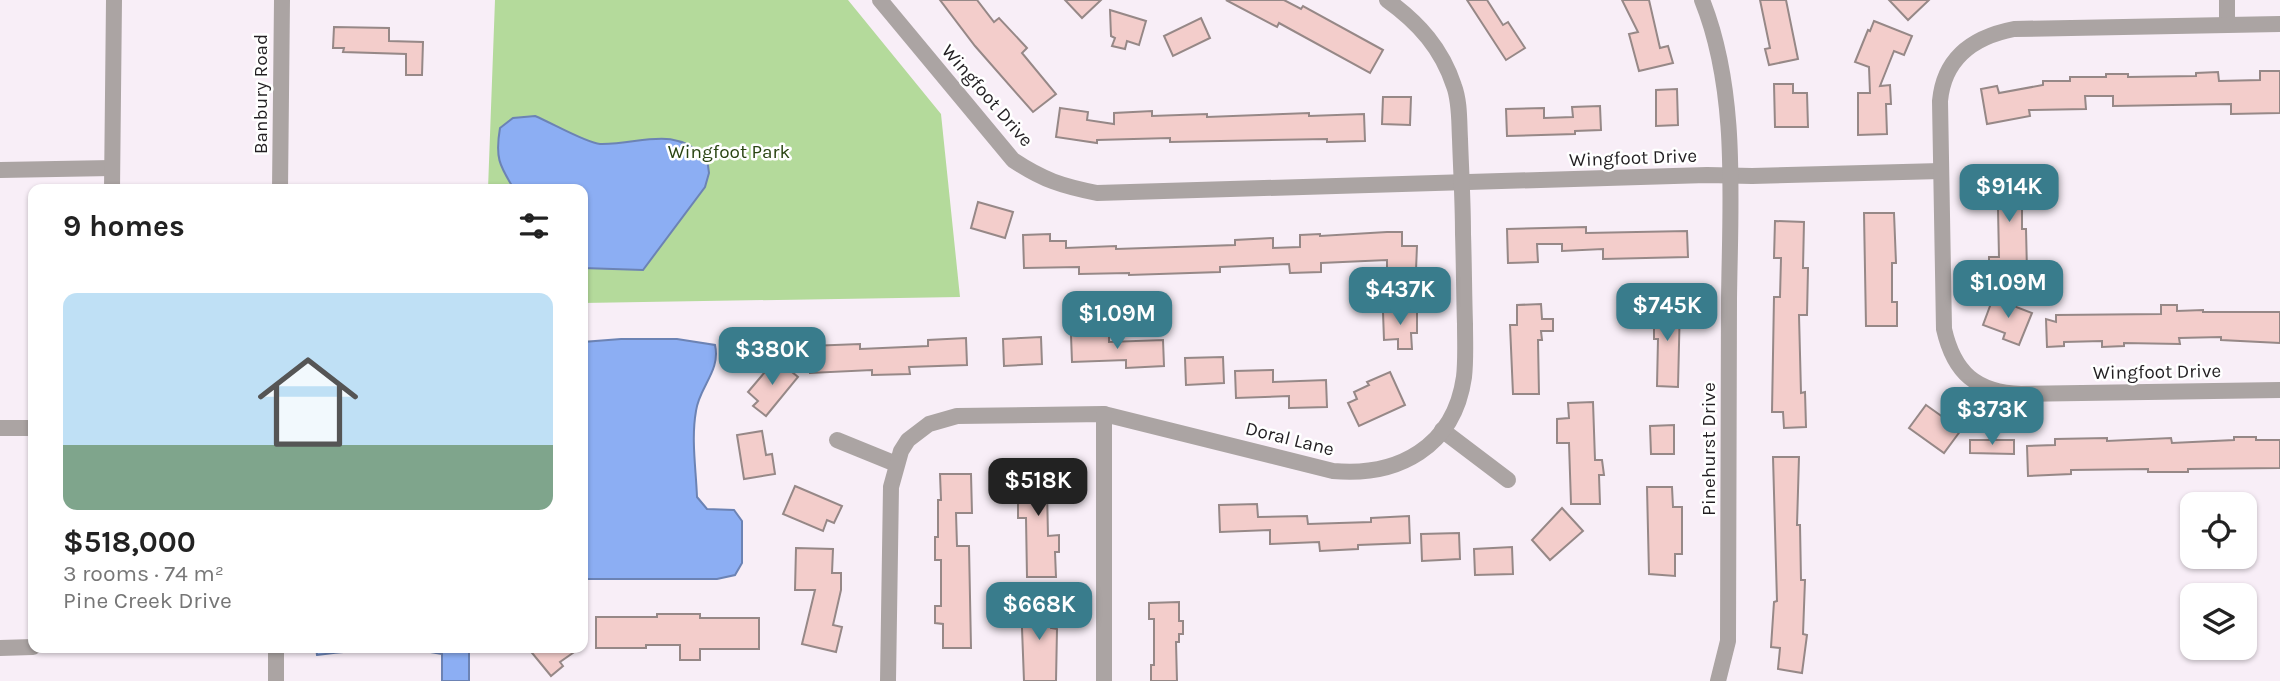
<!DOCTYPE html>
<html lang="en">
<head>
<meta charset="utf-8">
<style>
  :root { --surface:#fff; --page:#f2f2f2; --text:#222; --muted:#767676; --line:#e0e0e0; --accent:#397c8c }
  body { margin:0; font-family:Karla,sans-serif; background:var(--page); color:var(--text); height:100vh; display:flex; flex-direction:column; font-size:26px; white-space:nowrap }
  * { box-sizing:border-box; margin:0 }
  p { font-size:23px; color:var(--muted) }
  .icon { flex:none; width:38px; height:38px; fill:none; stroke:currentColor; stroke-width:2; stroke-linecap:round; stroke-linejoin:round }
  .map { position:relative; flex:1; overflow:hidden }
  .panel { position:absolute; left:28px; top:184px; width:560px; height:469px; display:flex; flex-direction:column; background:var(--surface); border-radius:14px; box-shadow:0 2px 5px #0004 }
  .panel>* { flex:none }
  .controls { position:absolute; left:2180px; top:492px; display:grid; gap:14px }
  .controls a { display:grid; place-items:center; width:77px; height:77px; border-radius:14px; background:var(--surface); box-shadow:0 2px 5px #0004; font-size:35px }
  .price { position:absolute; translate:-50% -60px; padding:0 16px; border-radius:14px; background:var(--accent); color:#fff; font-size:23px; line-height:46px; filter:drop-shadow(0 2px 4px #0008) }
  .price::after { content:''; position:absolute; left:50%; top:42px; width:21px; height:16px; margin-left:-10px; background:inherit; clip-path:polygon(0 0,100% 0,50% 100%) }
  .price.active { background:#222; color:#fff }
  ul { padding:0; list-style:none }
  li { display:grid; align-content:center; gap:14px; height:371px; padding:0 35px }
  li+li { border-top:2px solid var(--line) }
  li span { display:grid; place-items:center; height:217px; border-radius:14px; color:#555 }
  li>.icon { margin-inline-start:auto }
  span .icon { width:126px; height:126px; fill:#fffc; stroke-width:1 }
  li b { font-size:30px }
  h2 { display:flex; justify-content:space-between; align-items:center; height:84px; padding:0 35px; font-size:30px }
  .map>svg:first-child { display:block }
</style>
</head>
<body>
<div class="map">
<svg width="2280" height="681" viewBox="0 0 2280 681">
  <rect width="100%" height="100%" fill="#f8eef7"/>
  <polygon fill="#b4da9b" points="495,0 848,0 941,114 960,297 583,303 583,189 488,189"/>
  <g fill="#8caef3" stroke="#6c83b4" stroke-width="2">
    <path d="M535 116C550 122 586 143 600 144 642 145 670 124 707 158L709 173 705 187 643 270 583 268V189H514C499 165 495 157 500 128L513 118Z"/>
    <path d="M621 339H677L715 345C721 371 699 387 696 411 691 439 696 469 697 497L707 509 734 510 742 521V563L735 575 717 579H583V342Z"/>
    <path d="M316 648H469V681H442V654C402 646 358 650 317 655Z"/>
  </g>
  <g fill="#f3cdcb" stroke="#968887" stroke-width="2">
    <polygon points="940,0 977,0 994,22 999,18 1027,48 1022,53 1056,94 1033,112 975,46"/>
    <polygon points="1065,0 1101,0 1082,18"/>
    <polygon points="1226,0 1284,0 1301,9 1303,6 1383,50 1370,73 1279,23 1277,27"/>
    <polygon points="1467,0 1487,0 1503,25 1508,22 1525,48 1506,60"/>
    <polygon points="1622,0 1649,0 1660,48 1668,46 1673,63 1639,71 1629,34 1638,32"/>
    <polygon points="1760,0 1786,0 1798,59 1769,65 1765,49 1770,48"/>
    <polygon points="1889,0 1929,0 1908,20"/>
    <polygon points="1110,10 1146,21 1139,45 1127,41 1125,49 1112,46 1115,38 1111,36"/>
    <polygon points="1201,18 1210,38 1173,56 1164,36"/>
    <polygon points="1874,21 1912,36 1904,55 1894,51 1880,86 1890,85 1891,104 1886,104 1887,134 1858,135 1858,93 1870,93 1869,67 1855,62 1868,30 1870,31"/>
    <polygon points="334,27 389,28 389,41 423,42 422,75 406,75 406,54 343,52 344,48 333,48"/>
    <polygon points="2260,71 2280,71 2280,113 2231,114 2231,104 2113,106 2113,96 2085,96 2086,109 2029,110 2030,116 1987,124 1981,89 1997,86 1999,93 2043,85 2043,81 2070,81 2070,77 2106,77 2106,74 2128,74 2128,77 2196,76 2196,73 2218,72 2219,81 2260,80"/>
    <polygon points="1774,84 1793,84 1793,93 1807,93 1808,127 1775,127"/>
    <polygon points="1677,89 1678,125 1656,126 1656,90"/>
    <polygon points="1383,97 1411,97 1410,125 1382,124"/>
    <polygon points="1600,106 1601,130 1575,131 1575,134 1507,136 1506,109 1544,108 1544,118 1573,117 1572,107"/>
    <polygon points="1060,108 1088,112 1087,120 1114,124 1114,113 1152,111 1152,116 1207,114 1207,117 1309,113 1309,116 1364,114 1365,141 1327,142 1327,139 1170,142 1170,138 1097,140 1097,143 1056,137"/>
    <polygon points="1987,176 2022,176 2022,229 2026,229 2027,271 1989,272 1989,257 1999,257 1998,209 1993,209 1993,194 1987,194"/>
    <polygon points="978,202 1013,212 1005,238 971,228"/>
    <polygon points="1864,213 1894,213 1896,263 1892,263 1892,302 1897,302 1897,326 1866,326"/>
    <polygon points="1775,221 1804,222 1803,268 1808,268 1807,315 1799,315 1801,393 1805,392 1806,427 1784,428 1783,412 1772,412 1774,297 1780,297 1781,258 1774,258"/>
    <polygon points="1586,227 1586,233 1687,231 1688,257 1603,259 1603,249 1562,251 1562,244 1537,244 1538,262 1508,263 1507,229"/>
    <polygon points="1387,232 1402,232 1402,246 1417,246 1416,270 1387,269 1387,260 1321,263 1321,272 1290,273 1289,264 1220,267 1220,272 1129,275 1129,273 1079,274 1079,267 1024,268 1023,235 1050,234 1050,241 1066,241 1066,248 1116,246 1116,249 1235,245 1235,240 1273,238 1273,248 1300,247 1300,235 1320,234 1320,236"/>
    <polygon points="1993,298 2032,313 2019,345 2003,339 2005,333 1983,325"/>
    <polygon points="1654,303 1680,303 1678,387 1657,386 1658,339 1654,339"/>
    <polygon points="1541,304 1542,319 1553,319 1553,331 1541,331 1542,340 1538,340 1539,394 1513,394 1510,325 1517,325 1517,305"/>
    <polygon points="2161,305 2177,305 2177,311 2203,310 2203,312 2280,312 2280,343 2221,340 2221,337 2179,338 2180,344 2124,343 2124,346 2102,347 2102,341 2064,342 2064,346 2047,347 2046,319 2056,322 2056,315 2161,314"/>
    <polygon points="1417,311 1417,333 1411,333 1412,349 1398,349 1398,339 1384,340 1383,312"/>
    <polygon points="1109,334 1109,342 1163,340 1164,366 1126,368 1126,360 1072,362 1071,335"/>
    <polygon points="1041,337 1042,364 1004,366 1003,339"/>
    <polygon points="966,338 967,365 909,367 910,374 872,375 872,370 810,373 809,346 860,344 860,349 928,346 928,340"/>
    <polygon points="1223,357 1224,383 1186,385 1185,358"/>
    <polygon points="776,359 798,377 766,416 753,406 758,401 748,392"/>
    <polygon points="1273,370 1273,382 1326,380 1327,407 1289,408 1289,396 1236,398 1235,371"/>
    <polygon points="1390,372 1405,405 1359,426 1348,403 1357,399 1354,392 1369,385 1367,382"/>
    <polygon points="1593,402 1595,460 1602,460 1604,475 1599,475 1600,504 1571,504 1569,443 1557,443 1557,419 1569,418 1568,403"/>
    <polygon points="1926,405 1961,430 1944,453 1909,428"/>
    <polygon points="1674,425 1674,454 1651,454 1650,426"/>
    <polygon points="762,431 766,455 772,454 775,474 744,479 737,435"/>
    <polygon points="2234,437 2256,437 2256,440 2280,440 2280,468 2188,469 2188,472 2148,472 2148,469 2071,470 2071,474 2028,476 2027,446 2055,445 2055,439 2107,438 2107,441 2171,438 2172,443 2234,440"/>
    <polygon points="1970,440 2014,440 2014,454 1970,453"/>
    <polygon points="1773,457 1799,457 1797,525 1800,525 1801,580 1805,580 1803,634 1807,635 1802,673 1778,669 1780,648 1771,647 1774,602 1777,601"/>
    <polygon points="1039,461 1057,461 1058,490 1047,490 1048,536 1059,535 1059,552 1055,552 1056,577 1027,577 1026,518 1018,518 1018,470 1039,470"/>
    <polygon points="940,474 971,474 972,513 956,513 957,546 969,546 971,648 943,648 943,624 935,623 935,606 941,606 941,560 935,560 935,537 938,537 938,500 941,500"/>
    <polygon points="795,486 842,506 834,523 827,520 823,531 783,514"/>
    <polygon points="1647,487 1672,487 1673,507 1682,507 1682,554 1675,554 1675,576 1649,574"/>
    <polygon points="1257,504 1258,517 1307,516 1308,524 1371,522 1371,518 1409,516 1410,543 1358,545 1358,549 1320,551 1319,542 1270,544 1270,530 1220,532 1219,505"/>
    <polygon points="1562,508 1583,531 1550,560 1532,540"/>
    <polygon points="1459,533 1460,559 1422,561 1421,534"/>
    <polygon points="1512,547 1513,574 1475,575 1474,549"/>
    <polygon points="796,548 833,549 832,573 841,573 841,590 833,625 842,627 836,652 802,644 815,590 795,590"/>
    <polygon points="1021,602 1051,602 1051,628 1057,629 1056,681 1024,681"/>
    <polygon points="1179,602 1179,621 1183,621 1183,634 1179,634 1179,642 1176,642 1177,681 1151,681 1151,665 1154,665 1154,619 1149,619 1149,603"/>
    <polygon points="657,614 700,614 700,618 759,618 759,649 700,649 700,660 680,660 680,645 646,645 646,648 596,648 596,617 657,617"/>
    <polygon points="528,648 580,648 560,662 563,666 551,676"/>
  </g>
  <g fill="none" stroke-linecap="round" stroke-linejoin="round">
    <g stroke="#aba4a3" stroke-width="16">
      <path d="M880 0 1013 160C1043 180 1062 186 1097 193L1707 175 1752 176 1941 171"/>
      <path d="M1702 0C1739 92 1730 203 1729 300 1729 414 1728 527 1728 641L1718 681"/>
      <polyline points="2227,0 2227,24"/>
      <path d="M2280 24 2014 29C1973 37 1944 58 1940 101L1944 329C1954 373 1976 392 2021 394L2280 390"/>
      <polyline points="0,170 112,168"/>
      <polyline points="112,189 114,0"/>
      <polyline points="280,189 282,0"/>
      <polyline points="0,428 33,428"/>
      <polyline points="1442,430 1508,480"/>
      <polyline points="837,440 896,464"/>
      <polyline points="0,648 33,647"/>
      <polyline points="276,681 276,648"/>
      <path d="M888 681 891 487 901 451 908 440 929 424 957 416 1104 414 1333 471C1398 477 1454 447 1464 377 1466 360 1465 342 1465 324 1464 294 1464 264 1463 234 1463 202 1461 170 1460 139 1459 122 1460 102 1454 86 1442 49 1419 23 1387 0"/>
      <polyline points="1104,681 1104,414"/>
    </g>
  </g>
  <g text-anchor="middle" stroke-width="5" stroke-linejoin="round" paint-order="stroke">
    <g font-size="19" fill="#221f22" stroke="#fff">
      <text transform="translate(260 94) rotate(-90)" y="7">Banbury Road</text>
      <text transform="translate(988 95) rotate(49)" y="7">Wingfoot Drive</text>
      <text transform="translate(1633 157) rotate(-2)" y="7">Wingfoot Drive</text>
      <text transform="translate(2157 371) rotate(-1)" y="7">Wingfoot Drive</text>
      <text transform="translate(1290 438) rotate(14)" y="7">Doral Lane</text>
      <text transform="translate(1708 449) rotate(-90)" y="7">Pinehurst Drive</text>
    </g>
    <g font-size="19" fill="#294412" stroke="#fff">
      <text x="729" y="158">Wingfoot Park</text>
    </g>
  </g>
</svg>
<div class="controls">
<a><svg class="icon" aria-label="locate" viewBox="0 0 24 24"><circle cx="12" cy="12" r="6"/><path d="M12 2v4M12 18v4M2 12h4M18 12h4"/></svg></a>
<a><svg class="icon" aria-label="layers" viewBox="0 0 24 24"><path d="M12 4l9 5-9 5-9-5zM3 14l9 5 9-5"/></svg></a>
</div>
<b class="price" style="left:2009px;top:224px">$914K</b>
<b class="price" style="left:2008px;top:320px">$1.09M</b>
<b class="price" style="left:1400px;top:327px">$437K</b>
<b class="price" style="left:1667px;top:343px">$745K</b>
<b class="price" style="left:1117px;top:351px">$1.09M</b>
<b class="price" style="left:772px;top:387px">$380K</b>
<b class="price" style="left:1992px;top:447px">$373K</b>
<b class="price active" style="left:1038px;top:518px">$518K</b>
<b class="price" style="left:1039px;top:642px">$668K</b>
<section class="panel">
<h2>9 homes<svg class="icon" aria-label="filters" viewBox="0 0 24 24"><path d="M4 7h16M4 17h16"/><circle cx="9" cy="7" r="2"/><circle cx="15" cy="17" r="2"/></svg></h2>
<ul>
<li><span style="background:linear-gradient(#bfe0f5 70%,#7fa58c 0)"><svg class="icon" aria-label="home" viewBox="0 0 24 24"><path d="M3 11l9-7 9 7M6 9v11h12V9"/></svg></span><div><b>$518,000</b><p>3 rooms · 74 m²</p><p>Pine Creek Drive</p></div></li>
</ul>
</section>
</div>
</body>
</html>
